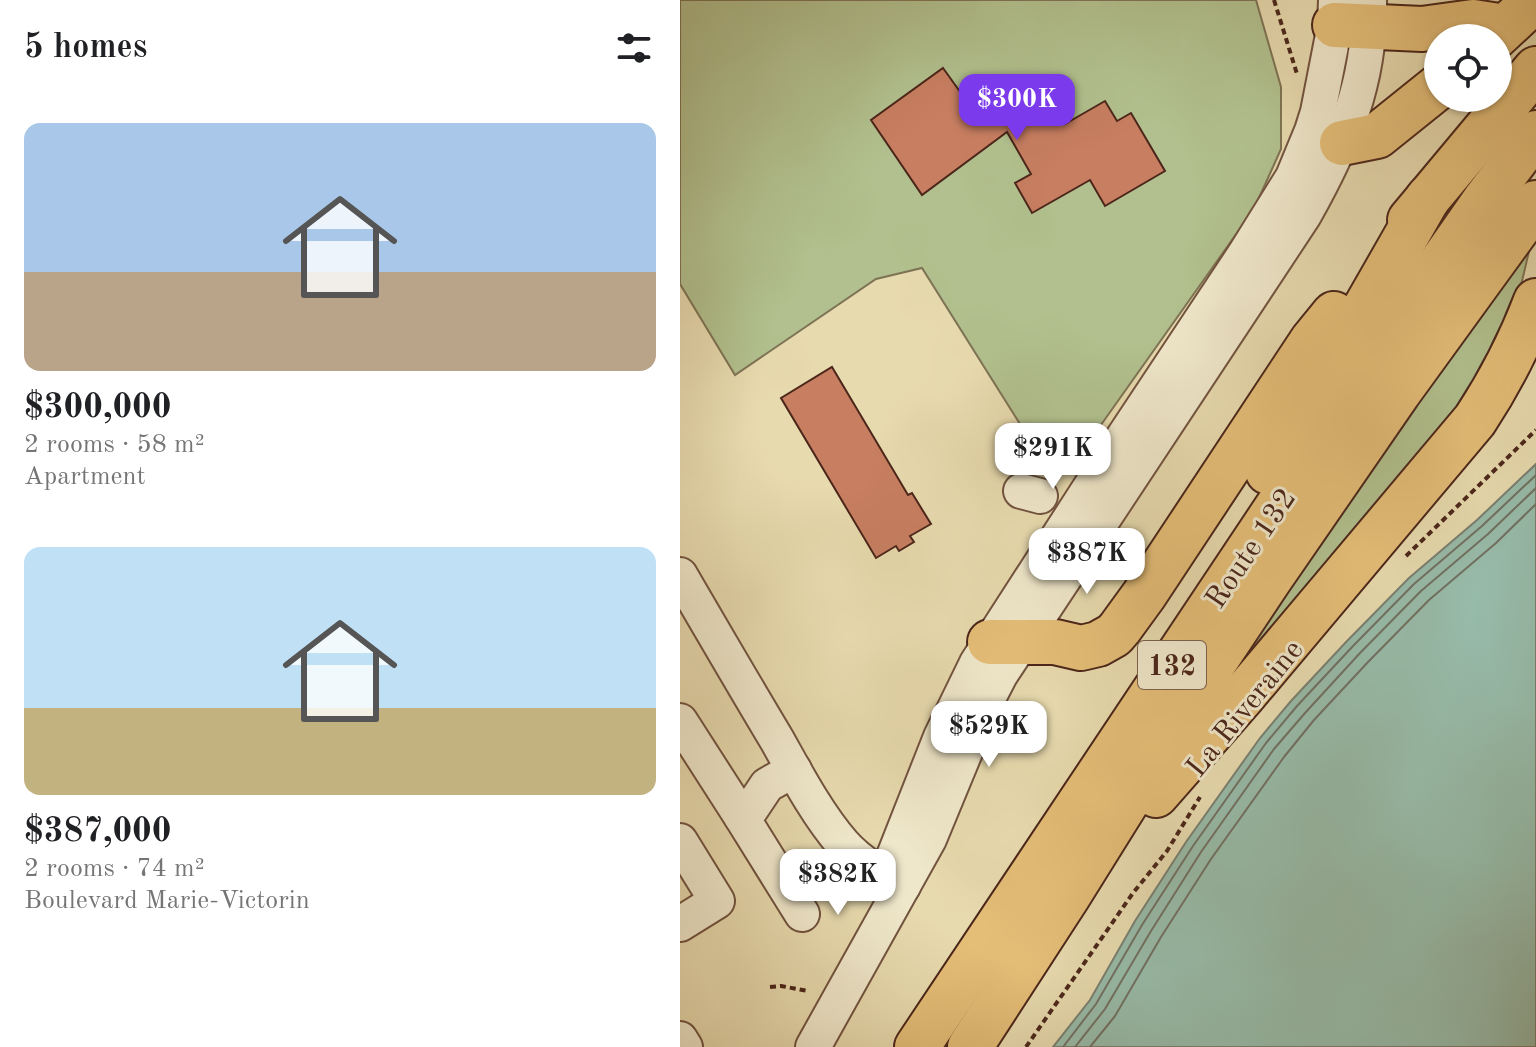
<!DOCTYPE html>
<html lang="en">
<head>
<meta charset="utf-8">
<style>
  :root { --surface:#fff; --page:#f2f2f2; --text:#202124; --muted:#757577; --accent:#7c3aed }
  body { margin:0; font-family:"Old Standard TT",serif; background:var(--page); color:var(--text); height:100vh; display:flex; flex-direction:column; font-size:30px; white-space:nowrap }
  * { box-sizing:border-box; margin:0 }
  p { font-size:26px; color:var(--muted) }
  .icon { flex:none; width:44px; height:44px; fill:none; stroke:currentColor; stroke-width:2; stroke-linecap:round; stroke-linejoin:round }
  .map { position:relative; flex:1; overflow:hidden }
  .sheet { display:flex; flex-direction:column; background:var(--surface); width:680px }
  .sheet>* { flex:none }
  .buttons { position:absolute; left:744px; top:24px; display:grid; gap:16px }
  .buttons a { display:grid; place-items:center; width:88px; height:88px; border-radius:50%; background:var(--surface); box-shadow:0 2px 6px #0004; font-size:40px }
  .price { position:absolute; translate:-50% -68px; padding:0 18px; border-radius:16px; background:#fff; color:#222; font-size:26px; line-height:52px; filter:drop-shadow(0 2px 4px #0008) }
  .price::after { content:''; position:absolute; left:50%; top:48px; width:24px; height:18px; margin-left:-12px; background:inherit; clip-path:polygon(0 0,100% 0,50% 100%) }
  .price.selected { background:var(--accent); color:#fff }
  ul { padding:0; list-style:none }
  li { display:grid; align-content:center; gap:16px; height:424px; padding:0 24px }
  li span { display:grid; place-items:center; height:248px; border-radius:16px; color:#555 }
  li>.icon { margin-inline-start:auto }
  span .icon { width:144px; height:144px; fill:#fffc; stroke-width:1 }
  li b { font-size:34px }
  h2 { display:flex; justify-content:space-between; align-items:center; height:96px; padding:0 24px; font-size:34px }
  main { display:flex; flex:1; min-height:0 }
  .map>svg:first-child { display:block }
</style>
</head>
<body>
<main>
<section class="sheet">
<h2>5 homes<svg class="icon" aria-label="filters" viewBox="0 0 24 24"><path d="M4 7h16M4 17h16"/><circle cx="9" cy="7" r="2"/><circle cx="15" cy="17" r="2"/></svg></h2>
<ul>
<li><span style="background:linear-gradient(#a9c7e8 60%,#b9a48a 0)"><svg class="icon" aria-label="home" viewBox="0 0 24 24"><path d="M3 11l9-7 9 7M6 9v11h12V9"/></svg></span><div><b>$300,000</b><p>2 rooms · 58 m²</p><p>Apartment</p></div></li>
<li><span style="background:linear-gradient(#bfe0f5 65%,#c2b280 0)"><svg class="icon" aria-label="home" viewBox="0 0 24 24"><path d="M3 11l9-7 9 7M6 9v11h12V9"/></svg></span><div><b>$387,000</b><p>2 rooms · 74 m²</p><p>Boulevard Marie-Victorin</p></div></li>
</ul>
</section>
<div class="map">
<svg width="856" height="1047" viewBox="0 0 856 1047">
  <rect width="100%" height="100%" fill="#e7daae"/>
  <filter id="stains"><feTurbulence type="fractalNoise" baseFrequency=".0025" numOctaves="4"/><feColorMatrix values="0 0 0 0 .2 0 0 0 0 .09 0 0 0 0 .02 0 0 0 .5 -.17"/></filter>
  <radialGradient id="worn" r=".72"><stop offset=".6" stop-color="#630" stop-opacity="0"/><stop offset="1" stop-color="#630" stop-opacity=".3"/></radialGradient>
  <g fill="#b1c08e" stroke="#7e7354" stroke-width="2">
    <polygon points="0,0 576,0 601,87 601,149 574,209 406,446 350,440 242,268 196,279 55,375 0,284"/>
    <polygon points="850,247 839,294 808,363 770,418 562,661 652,524 725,420"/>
  </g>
  <polygon fill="#97bba9" stroke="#797f70" stroke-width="2" points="856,464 856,1047 373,1047 410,1000 455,921 506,842 580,738 611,701 667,641 729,578 797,520"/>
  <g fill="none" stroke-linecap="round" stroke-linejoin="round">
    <g stroke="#717062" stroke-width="2">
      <polyline points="383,1047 416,1004 462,925 513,846 586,743 617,706 673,646 734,584 802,526 856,475"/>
      <polyline points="395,1047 425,1009 471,931 521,852 594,749 625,713 680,653 741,591 808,534 856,488"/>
      <polyline points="410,1047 435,1016 481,937 531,859 604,757 634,720 688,662 749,600 816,543 856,504"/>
    </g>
  </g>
  <g fill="#c77e61" stroke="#4b261a" stroke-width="2">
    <polygon points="263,68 296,114 337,91 344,102 365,90 385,124 425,101 437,121 451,113 485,171 425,206 410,180 352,213 335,183 351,174 327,132 242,195 191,120"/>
    <polygon points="152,367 228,495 232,493 251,524 230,536 234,542 219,551 216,546 196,558 101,398"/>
  </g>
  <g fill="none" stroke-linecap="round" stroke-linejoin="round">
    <g stroke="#72533f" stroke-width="38">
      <g id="minor">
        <polyline points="341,491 360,496"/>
        <path d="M0 575C32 630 64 685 97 740 116 774 137 814 163 844 180 863 201 875 223 886"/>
        <polyline points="0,721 61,816"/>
        <polyline points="114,770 87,785 71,809 61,816 122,914"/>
        <polyline points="0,841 37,901 0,924"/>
        <polyline points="203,884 261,737 297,663 415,480 565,254 613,177 632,131 638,112 655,25 656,0"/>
        <polyline points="0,1039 5,1047"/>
        <path d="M133 1047 249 839 304 706 320 675 624 215C663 146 691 81 689 0"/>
      </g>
    </g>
    <g stroke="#4b261a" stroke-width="48">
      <g id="highway">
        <polyline points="655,25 742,29 793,22 825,27"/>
        <polyline points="814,38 855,0"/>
        <polyline points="662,143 697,136 758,87"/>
        <polyline points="730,220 856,69"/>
        <polyline points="588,472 656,359 748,198"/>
        <polyline points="310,642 375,642 401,648 418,644 434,635 440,628 464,595 632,341 654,314"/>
        <path d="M476 795 562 697 795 420C820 382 840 343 856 301"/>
        <polyline points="237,1047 738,296 805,200 856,133"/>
        <polyline points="290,1047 388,896 527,673 589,580 718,393 856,203"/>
      </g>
    </g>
    <g stroke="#4b261a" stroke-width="4" stroke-dasharray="6 4" stroke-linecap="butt">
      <polyline points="594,0 617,74"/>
      <polyline points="726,556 856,430"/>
      <polyline points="90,987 101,986 128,991"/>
      <polyline points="346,1047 453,893 487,851 520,797"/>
    </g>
    <use href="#minor" stroke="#efe7ca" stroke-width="34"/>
    <use href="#highway" stroke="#e4bd77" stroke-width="44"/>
  </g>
  <g text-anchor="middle" stroke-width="6" stroke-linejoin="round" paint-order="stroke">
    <rect fill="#efe7ca" stroke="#7c604f" stroke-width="2" x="458" y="641" width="68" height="48" rx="6"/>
    <g font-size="28" font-weight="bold" fill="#4b261a">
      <text x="492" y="675">132</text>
    </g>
    <g font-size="30" fill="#4b261a" stroke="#efe7ca">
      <text transform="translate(570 548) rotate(-56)" y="10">Route 132</text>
      <text transform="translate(564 708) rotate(-51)" y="10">La Riveraine</text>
    </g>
  </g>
  <rect width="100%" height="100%" filter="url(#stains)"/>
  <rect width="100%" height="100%" fill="url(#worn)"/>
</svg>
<div class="buttons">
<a><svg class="icon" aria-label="locate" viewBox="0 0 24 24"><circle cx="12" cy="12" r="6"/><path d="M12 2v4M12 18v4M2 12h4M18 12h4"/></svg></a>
</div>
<b class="price selected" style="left:337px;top:142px">$300K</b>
<b class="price" style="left:373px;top:491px">$291K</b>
<b class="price" style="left:407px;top:596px">$387K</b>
<b class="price" style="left:309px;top:769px">$529K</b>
<b class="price" style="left:158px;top:917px">$382K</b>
</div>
</main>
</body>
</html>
